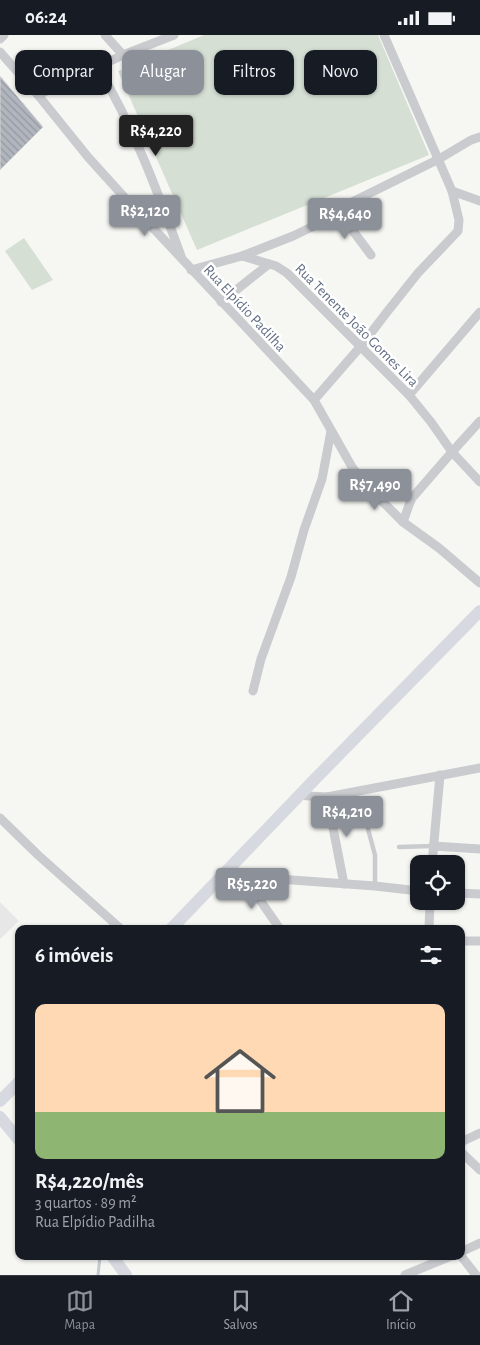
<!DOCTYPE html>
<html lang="pt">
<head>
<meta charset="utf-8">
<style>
  :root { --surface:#171b24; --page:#242831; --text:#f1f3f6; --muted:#9ea1a6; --line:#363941; --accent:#8c9099 }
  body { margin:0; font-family:"Alegreya Sans",sans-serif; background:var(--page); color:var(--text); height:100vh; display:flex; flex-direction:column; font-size:19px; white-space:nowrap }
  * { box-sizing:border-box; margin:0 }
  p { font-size:16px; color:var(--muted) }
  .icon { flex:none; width:28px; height:28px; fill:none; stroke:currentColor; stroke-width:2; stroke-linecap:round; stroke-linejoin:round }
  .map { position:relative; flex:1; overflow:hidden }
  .panel { position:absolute; left:15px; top:890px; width:450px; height:335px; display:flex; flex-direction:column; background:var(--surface); border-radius:10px; box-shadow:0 1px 4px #0004 }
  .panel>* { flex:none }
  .guide { position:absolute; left:15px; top:15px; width:450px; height:45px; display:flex; gap:10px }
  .tools { position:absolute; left:410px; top:820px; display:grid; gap:10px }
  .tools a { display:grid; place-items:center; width:55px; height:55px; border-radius:10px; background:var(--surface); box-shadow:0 1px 4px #0004; font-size:25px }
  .price { position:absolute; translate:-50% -42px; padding:0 11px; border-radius:5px; background:var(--accent); color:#fff; font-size:16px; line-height:32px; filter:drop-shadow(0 1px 2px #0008) }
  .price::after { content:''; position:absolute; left:50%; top:30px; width:15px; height:11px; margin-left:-8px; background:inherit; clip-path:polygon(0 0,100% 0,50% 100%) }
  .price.active { background:#222; color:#fff }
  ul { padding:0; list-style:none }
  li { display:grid; align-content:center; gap:10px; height:265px; padding:0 20px }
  li span { display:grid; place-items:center; height:155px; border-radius:10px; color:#555 }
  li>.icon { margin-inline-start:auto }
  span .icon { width:90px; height:90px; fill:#fffc; stroke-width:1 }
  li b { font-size:21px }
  h2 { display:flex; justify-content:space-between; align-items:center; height:60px; padding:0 20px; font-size:21px }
  .pill { padding:0 18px; border-radius:10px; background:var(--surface); box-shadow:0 1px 4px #0004; font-size:18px; line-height:45px }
  .pill.active { background:var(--accent); color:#fff }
  .status { display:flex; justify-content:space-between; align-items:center; height:35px; padding:0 25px; background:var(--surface); direction:ltr }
  .status svg { height:14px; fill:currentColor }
  .tabs { display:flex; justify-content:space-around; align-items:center; height:70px; border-top:1px solid var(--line); background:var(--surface); font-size:14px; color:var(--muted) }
  .tabs a { display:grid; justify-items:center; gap:2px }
  .tabs .active { color:var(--accent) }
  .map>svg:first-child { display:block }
</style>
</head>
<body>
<div class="status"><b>06:24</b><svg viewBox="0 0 49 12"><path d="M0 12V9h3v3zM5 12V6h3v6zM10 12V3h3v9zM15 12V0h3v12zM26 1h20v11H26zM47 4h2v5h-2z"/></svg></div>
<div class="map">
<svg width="480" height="1240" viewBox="0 0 480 1240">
  <defs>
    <pattern id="building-back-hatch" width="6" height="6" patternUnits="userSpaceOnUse" patternTransform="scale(1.25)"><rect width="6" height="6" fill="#b1b6be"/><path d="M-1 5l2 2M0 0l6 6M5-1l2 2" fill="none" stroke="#9498a0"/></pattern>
  </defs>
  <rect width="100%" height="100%" fill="#f6f7f3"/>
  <polygon fill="#e7e7e7" points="0,867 19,886 0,904"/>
  <g fill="#d6dfd4">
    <polygon points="204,0 378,0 429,120 197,215 118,36"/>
    <polygon points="24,203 53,245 32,255 5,216"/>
  </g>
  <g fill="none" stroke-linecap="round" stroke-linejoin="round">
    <polyline stroke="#c2cbd1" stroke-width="3" points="98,1240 100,1221"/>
  </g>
  <polygon fill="url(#building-back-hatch)" stroke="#d8d8d6" points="0,41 43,92 0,135"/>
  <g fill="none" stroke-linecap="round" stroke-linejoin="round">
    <g stroke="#c9cbcf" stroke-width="4.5">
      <polyline points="368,794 375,820 375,851"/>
      <polyline points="399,812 433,811"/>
    </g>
    <g stroke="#c9cbcf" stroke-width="9">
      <polyline points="105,0 123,20"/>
      <polyline points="384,0 452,156 480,166"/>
      <polyline points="0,4 4,0"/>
      <polyline points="0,17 38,60 88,122 125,163 314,365 352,432 364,448 403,487 439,513 480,548"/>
      <path d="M98 32C134 93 157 155 181 221"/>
      <polyline points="38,60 123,20 174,0"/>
      <polyline points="338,176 371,220"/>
      <polyline points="242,221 276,231 287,238 409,360 431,387 452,417 480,447"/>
      <polyline points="191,235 242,221 293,201 318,189 352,167 439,124 471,105 480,102"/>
      <polyline points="221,267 269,229"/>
      <polyline points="409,360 480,277"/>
      <polyline points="314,365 361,311 387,277 418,238 458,196 459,185 452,156"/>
      <polyline points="403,487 409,470 412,463 452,417 480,386"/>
      <polyline points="253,656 261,624 291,542 304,495 322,444 331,396"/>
      <polyline points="300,760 309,761 327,762 480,733"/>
      <polyline points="327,762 344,849"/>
      <polyline points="0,783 38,820 121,894"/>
      <polyline points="433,811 480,814"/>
      <polyline points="432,829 440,740"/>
      <polyline points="222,840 375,851 419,856"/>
      <polyline points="244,842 280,894"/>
      <polyline points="456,858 480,859"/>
      <polyline points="429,894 430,866"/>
      <polyline points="461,906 480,906"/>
      <polyline points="461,1107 480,1098"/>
      <polyline points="461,1117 480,1135"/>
      <polyline points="461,1217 480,1208"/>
      <polyline points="461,1221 476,1240"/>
      <polyline points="405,1240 451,1221"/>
    </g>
    <g stroke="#d6d9df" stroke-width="12">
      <polyline points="171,894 316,743 480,576"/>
      <polyline points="0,1066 19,1047"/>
      <polyline points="0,1082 19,1105"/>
      <polyline points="112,1221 126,1240"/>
    </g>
  </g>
  <g text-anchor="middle" stroke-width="5" stroke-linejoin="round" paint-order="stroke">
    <g font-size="15" fill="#647086" stroke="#fff">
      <text transform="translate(245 273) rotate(47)" y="5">Rua Elpídio Padilha</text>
      <text transform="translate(357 290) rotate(45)" y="5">Rua Tenente João Gomes Lira</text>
    </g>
  </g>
</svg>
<div class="tools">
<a><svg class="icon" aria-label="locate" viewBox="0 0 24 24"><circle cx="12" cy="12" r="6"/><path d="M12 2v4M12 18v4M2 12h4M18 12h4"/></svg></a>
</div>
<b class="price active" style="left:156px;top:122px">R$4,220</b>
<b class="price" style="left:145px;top:202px">R$2,120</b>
<b class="price" style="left:345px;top:205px">R$4,640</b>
<b class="price" style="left:375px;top:476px">R$7,490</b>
<b class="price" style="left:347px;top:803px">R$4,210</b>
<b class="price" style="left:252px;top:875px">R$5,220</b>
<div class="guide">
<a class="pill">Comprar</a>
<a class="pill active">Alugar</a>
<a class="pill">Filtros</a>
<a class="pill">Novo</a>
</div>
<section class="panel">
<h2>6 imóveis<svg class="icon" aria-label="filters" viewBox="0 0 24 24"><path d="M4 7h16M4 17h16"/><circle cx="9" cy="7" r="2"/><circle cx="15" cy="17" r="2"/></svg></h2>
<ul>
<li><span style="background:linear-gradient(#ffd9b3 70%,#8fb573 0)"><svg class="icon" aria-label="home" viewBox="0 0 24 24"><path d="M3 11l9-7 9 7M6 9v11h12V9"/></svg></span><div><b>R$4,220/mês</b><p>3 quartos · 89 m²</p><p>Rua Elpídio Padilha</p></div></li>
</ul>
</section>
</div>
<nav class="tabs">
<a class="active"><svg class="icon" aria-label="map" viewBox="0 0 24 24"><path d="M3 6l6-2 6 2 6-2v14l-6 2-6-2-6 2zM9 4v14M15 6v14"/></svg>Mapa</a>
<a><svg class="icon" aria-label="saved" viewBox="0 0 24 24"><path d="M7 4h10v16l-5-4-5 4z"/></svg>Salvos</a>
<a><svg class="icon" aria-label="home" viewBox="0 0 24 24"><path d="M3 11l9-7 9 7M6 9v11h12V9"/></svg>Início</a>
</nav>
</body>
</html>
